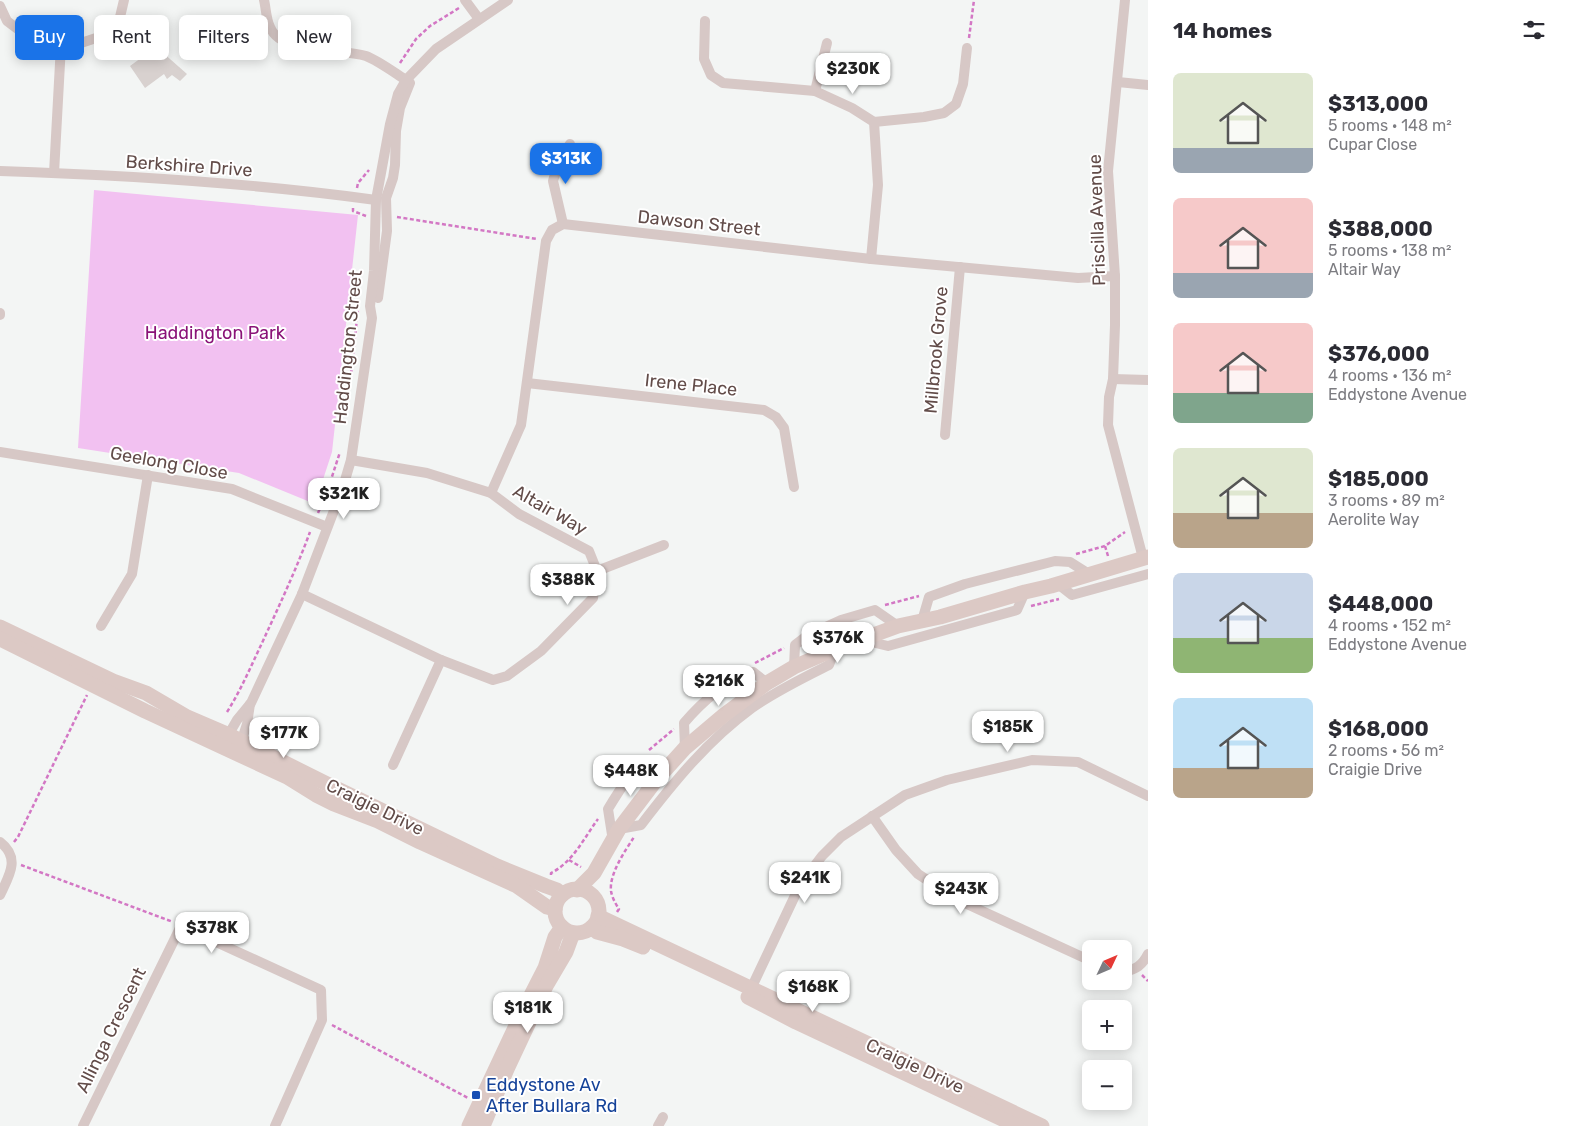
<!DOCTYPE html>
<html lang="en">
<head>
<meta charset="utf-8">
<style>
  :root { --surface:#fff; --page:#f2f2f3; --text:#2b2b33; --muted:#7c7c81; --accent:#1a73e8 }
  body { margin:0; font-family:Rubik,sans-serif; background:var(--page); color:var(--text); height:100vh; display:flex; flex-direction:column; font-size:19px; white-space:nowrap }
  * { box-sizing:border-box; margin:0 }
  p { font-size:16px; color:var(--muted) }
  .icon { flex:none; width:28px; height:28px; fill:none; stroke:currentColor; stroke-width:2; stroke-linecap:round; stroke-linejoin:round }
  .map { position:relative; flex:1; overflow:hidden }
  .drawer { display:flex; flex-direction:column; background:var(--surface); width:425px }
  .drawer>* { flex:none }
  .guide { position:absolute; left:15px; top:15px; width:475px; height:45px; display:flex; gap:10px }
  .needle { width:32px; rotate:46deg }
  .controls { position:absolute; left:1082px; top:940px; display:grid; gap:10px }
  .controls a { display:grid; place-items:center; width:50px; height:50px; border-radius:8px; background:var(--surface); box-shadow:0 2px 12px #0003; font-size:25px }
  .price { position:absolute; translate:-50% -42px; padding:0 11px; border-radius:10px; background:#fff; color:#222; font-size:16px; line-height:32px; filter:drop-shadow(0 1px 2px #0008) }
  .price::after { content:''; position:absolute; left:50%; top:30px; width:15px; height:11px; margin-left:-8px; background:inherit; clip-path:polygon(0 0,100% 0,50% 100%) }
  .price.selected { background:var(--accent); color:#fff }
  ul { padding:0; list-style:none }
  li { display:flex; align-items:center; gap:15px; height:125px; padding:0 25px }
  li span { display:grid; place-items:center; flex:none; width:140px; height:100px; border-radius:8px; color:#555 }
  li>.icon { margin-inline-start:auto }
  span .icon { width:60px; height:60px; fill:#fffc; stroke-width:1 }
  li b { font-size:21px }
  h2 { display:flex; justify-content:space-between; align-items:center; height:60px; padding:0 25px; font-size:21px }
  .tag { padding:0 18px; border-radius:8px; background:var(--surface); box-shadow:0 2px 12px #0003; font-size:18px; line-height:45px }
  .tag.selected { background:var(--accent); color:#fff }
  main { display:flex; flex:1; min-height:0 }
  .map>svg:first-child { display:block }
</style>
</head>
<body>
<main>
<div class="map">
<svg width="1148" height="1126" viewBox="0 0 1148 1126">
  <rect width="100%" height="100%" fill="#f3f5f4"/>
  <polygon fill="#f2c1f1" points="94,190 358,215 332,452 315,504 239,473 78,448"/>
  <polygon fill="#d8d1cf" points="153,44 187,74 180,81 172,75 167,79 164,74 145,88 130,66 145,55 143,51"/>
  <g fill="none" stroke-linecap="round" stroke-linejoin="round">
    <g stroke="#d377c4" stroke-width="2.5" stroke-dasharray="4 2.5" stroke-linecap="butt">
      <polyline points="969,38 974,0"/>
      <polyline points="400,63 416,39 430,26 459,8"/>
      <polyline points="357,188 358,183 369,170"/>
      <polyline points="353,208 353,211 366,216"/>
      <polyline points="397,217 537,239"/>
      <polyline points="351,373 358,309"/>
      <polyline points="318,513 327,492 340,452"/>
      <polyline points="1105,546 1108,556"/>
      <polyline points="1076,554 1105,546 1125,532"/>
      <polyline points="885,605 919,596"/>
      <polyline points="1031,606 1059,599"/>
      <polyline points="755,663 784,648"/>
      <path d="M227 712C241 690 251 666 262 643 279 606 296 570 310 532"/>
      <polyline points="649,750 674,729"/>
      <polyline points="14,842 18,837 87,695"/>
      <polyline points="569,860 581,867"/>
      <polyline points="21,865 173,922"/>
      <path d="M551 875V873C573 862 584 838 598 819"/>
      <path d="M617 912 619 909C615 903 612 897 611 891 609 874 625 851 634 837"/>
      <polyline points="1142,975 1148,981"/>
      <polyline points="332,1025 468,1098"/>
    </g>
    <g stroke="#d7c8c6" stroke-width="10">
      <path d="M264 0C266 8 266 19 270 27 281 55 340 48 366 56 377 60 395 73 406 80"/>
      <polyline points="465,0 479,19"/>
      <polyline points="1125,0 1108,171 1115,276 1115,325 1113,379 1109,397 1108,425 1143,558"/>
      <polyline points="0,6 7,21 23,33 61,45 81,43 105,35 120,17 124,0"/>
      <polyline points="705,21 704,59 711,75 723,83 815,91 852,108 874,122 878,185 871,259"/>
      <polyline points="1118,82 1148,85"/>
      <polyline points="815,91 827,43"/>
      <polyline points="874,122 924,117 944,113 956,104 963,84 967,48"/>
      <path d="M0 171C125 175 252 183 376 200"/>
      <polyline points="54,173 61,45"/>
      <polyline points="563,224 553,181 559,161 570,144"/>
      <polyline points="378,298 387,231 386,198 393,178 395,165 396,131 400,108 410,83"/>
      <polyline points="0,315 0,313"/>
      <polyline points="1113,379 1148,380"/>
      <polyline points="527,383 764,410 776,417 784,428 794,487"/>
      <polyline points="945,435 960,267"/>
      <polyline points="0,452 232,489 327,527"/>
      <polyline points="491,493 521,425 546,241 552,230 563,224 871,259 1078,278 1115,276"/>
      <polyline points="597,571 664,545"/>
      <polyline points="1058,584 1072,595 1148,574"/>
      <polyline points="302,594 441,660 493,680 507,676 541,651 593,598 597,571 589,551 519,514 491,493 427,473 351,460"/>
      <polyline points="922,621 929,597 965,584 1055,561 1070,562 1089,574"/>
      <polyline points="101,626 132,574 148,475"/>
      <polyline points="863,640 888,646 1017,610 1025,592"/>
      <polyline points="794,667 795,645 808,635 841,620 875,610 898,626"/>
      <polyline points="226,739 237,720 251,703 302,594 343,487 351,460 372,318 370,306 374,271 376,200 390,124 398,94 406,80 436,49 508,0"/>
      <polyline points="240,745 247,724 250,704"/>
      <path d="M685 748 684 723C701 703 727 679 753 672L767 683"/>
      <polyline points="393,765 441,660"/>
      <polyline points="872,816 896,850 918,874 956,899 1091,961"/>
      <path d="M619 829 641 825C674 782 707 741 752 708 776 691 803 678 829 665L835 649"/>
      <path d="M613 841 608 809C614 799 632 769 642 764 652 759 660 762 669 766"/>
      <path d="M0 842C21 858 9 876 0 895"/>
      <path d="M1124 972C1136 969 1142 966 1148 954"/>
      <polyline points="749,993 800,885 822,856 841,837 905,795 947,780 1032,760 1078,762 1148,796"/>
      <polyline points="83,1126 181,926 321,990 322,1020 275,1126"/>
      <polyline points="658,1126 663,1117"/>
    </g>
    <g stroke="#dcc9c5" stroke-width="15">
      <polyline points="0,627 113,681 146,693 187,717 229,735 325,783 497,866 546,886 557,890 562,895"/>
      <polyline points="0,639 145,711 287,777 316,795 334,804 378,821 420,842 517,886 547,907 555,909"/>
      <circle cx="577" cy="911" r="22"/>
      <polyline points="577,890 594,873 619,829 657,779 685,748 724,715 767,683 794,667 835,649 898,626 940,617 1025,592 1051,586 1148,557"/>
      <polyline points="598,916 1042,1126"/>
      <polyline points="592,927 597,932 623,939 643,947"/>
      <polyline points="748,997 796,1022 1017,1126"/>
      <polyline points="469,1126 521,1015 545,968 555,937 562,927"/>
      <polyline points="483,1126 507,1069 546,986 566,952 573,933"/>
    </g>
  </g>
  <rect fill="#1a4fb4" stroke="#fff" stroke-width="2" x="471" y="1090" width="10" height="10" rx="2.5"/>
  <g text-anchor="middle" stroke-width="4" stroke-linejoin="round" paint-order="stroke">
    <g font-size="18" fill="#624c49" stroke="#fff">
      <text transform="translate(189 166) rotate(4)" y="6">Berkshire Drive</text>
      <text transform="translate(1097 220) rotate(-92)" y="6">Priscilla Avenue</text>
      <text transform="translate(699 223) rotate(6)" y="6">Dawson Street</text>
      <text transform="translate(348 347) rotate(-84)" y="6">Haddington Street</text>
      <text transform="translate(936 350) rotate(-85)" y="6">Millbrook Grove</text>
      <text transform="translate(691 385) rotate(6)" y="6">Irene Place</text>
      <text transform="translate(169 463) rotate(10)" y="6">Geelong Close</text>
      <text transform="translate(550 510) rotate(30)" y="6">Altair Way</text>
      <text transform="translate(375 807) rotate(26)" y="6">Craigie Drive</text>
      <text transform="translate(111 1030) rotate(-64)" y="6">Allinga Crescent</text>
      <text transform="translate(915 1066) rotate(25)" y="6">Craigie Drive</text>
    </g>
    <g font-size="18" fill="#8a1378" stroke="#fff">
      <text x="215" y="339">Haddington Park</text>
    </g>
    <g font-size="18" fill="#164399" stroke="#fff" text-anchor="start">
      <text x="486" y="1091">Eddystone Av<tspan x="486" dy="21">After Bullara Rd</tspan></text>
    </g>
  </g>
</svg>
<div class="controls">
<a><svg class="needle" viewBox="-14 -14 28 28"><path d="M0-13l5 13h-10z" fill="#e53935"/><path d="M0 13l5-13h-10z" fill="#7c7c81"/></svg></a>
<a>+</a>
<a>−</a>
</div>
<b class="price" style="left:853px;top:95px">$230K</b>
<b class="price selected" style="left:566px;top:185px">$313K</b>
<b class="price" style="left:344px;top:520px">$321K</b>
<b class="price" style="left:568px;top:606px">$388K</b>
<b class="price" style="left:838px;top:664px">$376K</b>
<b class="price" style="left:719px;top:707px">$216K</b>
<b class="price" style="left:1008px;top:753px">$185K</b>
<b class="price" style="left:284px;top:759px">$177K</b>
<b class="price" style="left:631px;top:797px">$448K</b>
<b class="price" style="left:805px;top:904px">$241K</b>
<b class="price" style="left:961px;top:915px">$243K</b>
<b class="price" style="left:212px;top:954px">$378K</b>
<b class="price" style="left:813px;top:1013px">$168K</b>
<b class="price" style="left:528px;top:1034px">$181K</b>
<div class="guide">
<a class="tag selected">Buy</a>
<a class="tag">Rent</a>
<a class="tag">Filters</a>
<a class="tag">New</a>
</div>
</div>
<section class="drawer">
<h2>14 homes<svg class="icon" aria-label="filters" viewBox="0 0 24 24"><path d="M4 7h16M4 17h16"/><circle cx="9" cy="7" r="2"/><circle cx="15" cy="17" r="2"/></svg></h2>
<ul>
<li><span style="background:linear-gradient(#dfe7d0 75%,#9aa5b1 0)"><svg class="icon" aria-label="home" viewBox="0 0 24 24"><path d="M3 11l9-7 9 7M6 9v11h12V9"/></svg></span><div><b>$313,000</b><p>5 rooms · 148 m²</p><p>Cupar Close</p></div></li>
<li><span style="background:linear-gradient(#f6c9c9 75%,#9aa5b1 0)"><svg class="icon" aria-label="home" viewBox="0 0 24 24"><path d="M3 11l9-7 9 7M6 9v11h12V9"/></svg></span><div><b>$388,000</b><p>5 rooms · 138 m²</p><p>Altair Way</p></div></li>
<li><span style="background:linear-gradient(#f6c9c9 70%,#7fa58c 0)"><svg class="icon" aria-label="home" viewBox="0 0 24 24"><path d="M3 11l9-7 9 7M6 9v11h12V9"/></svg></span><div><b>$376,000</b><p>4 rooms · 136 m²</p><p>Eddystone Avenue</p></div></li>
<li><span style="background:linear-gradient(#dfe7d0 65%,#b9a48a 0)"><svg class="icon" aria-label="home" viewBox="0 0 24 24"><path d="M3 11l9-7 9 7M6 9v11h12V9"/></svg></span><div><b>$185,000</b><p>3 rooms · 89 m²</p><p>Aerolite Way</p></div></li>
<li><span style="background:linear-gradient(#c9d6e8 65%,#8fb573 0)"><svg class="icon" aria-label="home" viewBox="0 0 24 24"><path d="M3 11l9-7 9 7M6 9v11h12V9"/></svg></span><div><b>$448,000</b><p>4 rooms · 152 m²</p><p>Eddystone Avenue</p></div></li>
<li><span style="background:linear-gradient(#bfe0f5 70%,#b9a48a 0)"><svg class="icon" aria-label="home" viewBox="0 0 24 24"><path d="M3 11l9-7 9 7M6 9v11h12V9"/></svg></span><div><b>$168,000</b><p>2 rooms · 56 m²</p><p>Craigie Drive</p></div></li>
</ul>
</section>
</main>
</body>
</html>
